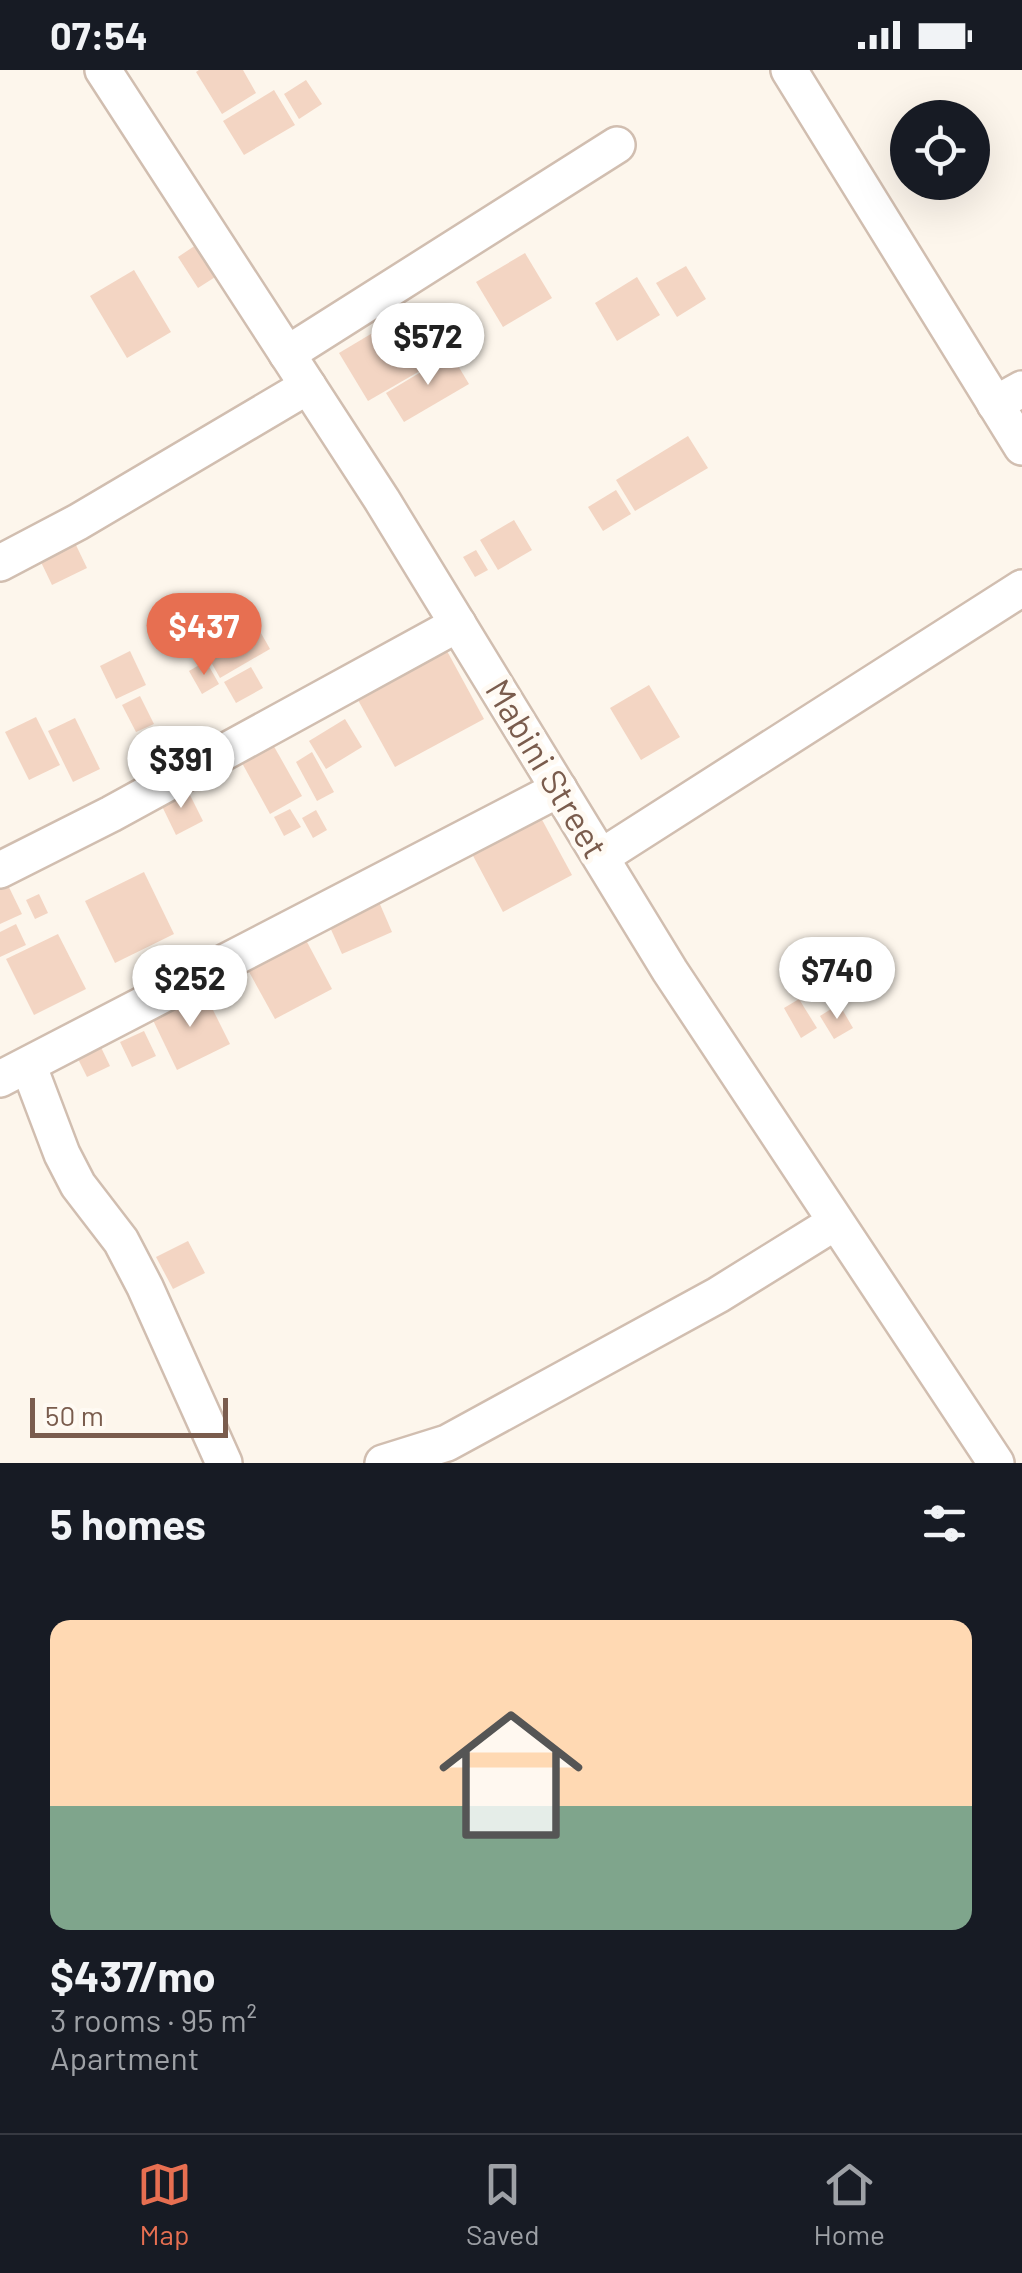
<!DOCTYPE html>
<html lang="en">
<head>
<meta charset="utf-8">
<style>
  :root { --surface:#171b24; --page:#20242c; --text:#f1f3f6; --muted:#9ea1a6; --line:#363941; --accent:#e76f51 }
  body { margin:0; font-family:Barlow,sans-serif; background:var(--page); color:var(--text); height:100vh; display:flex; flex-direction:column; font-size:38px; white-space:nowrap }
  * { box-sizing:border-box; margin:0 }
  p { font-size:32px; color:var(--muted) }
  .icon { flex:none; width:55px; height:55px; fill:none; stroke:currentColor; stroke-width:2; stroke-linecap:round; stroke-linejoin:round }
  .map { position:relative; height:1393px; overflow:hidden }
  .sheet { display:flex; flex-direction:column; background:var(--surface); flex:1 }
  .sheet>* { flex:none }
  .fabs { position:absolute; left:890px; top:30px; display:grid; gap:20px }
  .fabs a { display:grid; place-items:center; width:100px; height:100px; border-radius:50%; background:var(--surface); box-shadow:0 10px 40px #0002; font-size:50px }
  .scale { position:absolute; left:30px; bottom:25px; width:198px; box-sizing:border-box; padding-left:10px; border:5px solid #7a5c4d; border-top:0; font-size:28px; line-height:35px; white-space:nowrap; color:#7a5c4d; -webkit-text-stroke:8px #fffaf3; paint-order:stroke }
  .price { position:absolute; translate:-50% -85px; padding:0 22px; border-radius:35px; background:#fff; color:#222; font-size:32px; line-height:65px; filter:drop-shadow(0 2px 5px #0008) }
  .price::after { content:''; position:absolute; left:50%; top:60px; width:30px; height:22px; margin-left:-15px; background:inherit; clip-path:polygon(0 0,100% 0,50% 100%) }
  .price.on { background:var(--accent); color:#fff }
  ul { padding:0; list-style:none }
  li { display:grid; align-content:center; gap:20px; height:530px; padding:0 50px }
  li span { display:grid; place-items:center; height:310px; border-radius:20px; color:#555 }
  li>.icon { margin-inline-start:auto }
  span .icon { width:180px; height:180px; fill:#fffc; stroke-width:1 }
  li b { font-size:42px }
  h2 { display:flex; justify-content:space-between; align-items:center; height:120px; padding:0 50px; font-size:42px }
  .status { display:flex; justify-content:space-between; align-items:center; height:70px; padding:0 50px; background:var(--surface); direction:ltr }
  .status svg { height:28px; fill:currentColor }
  .tab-bar { display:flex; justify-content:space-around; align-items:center; height:140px; border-top:2px solid var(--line); background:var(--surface); font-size:28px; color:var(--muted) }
  .tab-bar a { display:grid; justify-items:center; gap:5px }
  .tab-bar .on { color:var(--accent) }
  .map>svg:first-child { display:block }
</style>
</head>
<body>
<div class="status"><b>07:54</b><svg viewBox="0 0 49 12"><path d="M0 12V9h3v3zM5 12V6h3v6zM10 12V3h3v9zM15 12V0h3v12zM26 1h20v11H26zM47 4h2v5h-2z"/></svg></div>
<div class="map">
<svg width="1022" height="1393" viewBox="0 0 1022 1393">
  <rect width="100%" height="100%" fill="#fdf6ec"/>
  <g fill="#f3d5c3">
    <polygon points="199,0 243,0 256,23 222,44 196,2"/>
    <polygon points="306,10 322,34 299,49 284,24"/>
    <polygon points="274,20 295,55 244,85 223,51"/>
    <polygon points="202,171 223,202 198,218 178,187"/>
    <polygon points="525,183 552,228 503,257 476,212"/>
    <polygon points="686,196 706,229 677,247 656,213"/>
    <polygon points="134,200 171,262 127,288 90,226"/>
    <polygon points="637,207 660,245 617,271 595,233"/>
    <polygon points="426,233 436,251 414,264 404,246"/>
    <polygon points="454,243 468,266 451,277 437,254"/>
    <polygon points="396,249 425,298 368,331 339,283"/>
    <polygon points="435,259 448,281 429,293 416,271"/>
    <polygon points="451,284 469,314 404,352 386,323"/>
    <polygon points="688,366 708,398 635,441 616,410"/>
    <polygon points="616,420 631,444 603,461 588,437"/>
    <polygon points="514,450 532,480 498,500 480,470"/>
    <polygon points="75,473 87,498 52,515 40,490"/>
    <polygon points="476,480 488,500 475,507 463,487"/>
    <polygon points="221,523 239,553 201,576 183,546"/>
    <polygon points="253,549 270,579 220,608 203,578"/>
    <polygon points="130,581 146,615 116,629 100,596"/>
    <polygon points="447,581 484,649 395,697 358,630"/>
    <polygon points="206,591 219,614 202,624 189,601"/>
    <polygon points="251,597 263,618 236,633 224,612"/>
    <polygon points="649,615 680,667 641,690 610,638"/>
    <polygon points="140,626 154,654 136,662 122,635"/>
    <polygon points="36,647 60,695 29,710 5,662"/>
    <polygon points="75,648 100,699 73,712 48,661"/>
    <polygon points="345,649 362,677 326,699 309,671"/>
    <polygon points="267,664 302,726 270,744 236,682"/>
    <polygon points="312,682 334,722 317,731 296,692"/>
    <polygon points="186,717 203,751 176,765 159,730"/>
    <polygon points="290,739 301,757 284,766 274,747"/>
    <polygon points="316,740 327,760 313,768 302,748"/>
    <polygon points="540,746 572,805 503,842 471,782"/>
    <polygon points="144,802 174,864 115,893 85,831"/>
    <polygon points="3,805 22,844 0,854 0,807"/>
    <polygon points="39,824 48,843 35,849 26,830"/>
    <polygon points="379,832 392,862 342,884 329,855"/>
    <polygon points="16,854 26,875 0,887 0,862"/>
    <polygon points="58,864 86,919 34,945 6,889"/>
    <polygon points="306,870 332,919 275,949 248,900"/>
    <polygon points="203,920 230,974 177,1000 151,946"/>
    <polygon points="799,929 817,958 801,968 784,938"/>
    <polygon points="839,934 853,958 834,969 820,946"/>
    <polygon points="144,961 156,986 132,997 120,972"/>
    <polygon points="97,969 110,996 87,1007 74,981"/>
    <polygon points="188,1171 205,1203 173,1219 156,1187"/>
  </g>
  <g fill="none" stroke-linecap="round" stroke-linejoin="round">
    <g stroke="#d1beb0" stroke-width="40">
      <g id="minor">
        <polyline points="103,0 382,430 670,901 996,1393"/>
        <polyline points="789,0 1022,377"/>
        <polyline points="287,284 617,75"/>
        <polyline points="995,334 1022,319"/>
        <polyline points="0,493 78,452 308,316"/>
        <polyline points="601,787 1022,518"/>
        <polyline points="0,800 111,744 458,554"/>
        <polyline points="29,997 62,1084 78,1115 121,1171 145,1217 224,1393"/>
        <polyline points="0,1009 559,719"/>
        <polyline points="383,1393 447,1373 718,1225 834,1153"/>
      </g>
    </g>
    <use href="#minor" stroke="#fff" stroke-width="35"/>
  </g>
  <g text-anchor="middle" stroke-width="10" stroke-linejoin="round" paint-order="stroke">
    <g font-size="35" fill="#7a5c4d" stroke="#fffaf3">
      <text transform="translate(546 699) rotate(59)" y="12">Mabini Street</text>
    </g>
  </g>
</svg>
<div class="fabs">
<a><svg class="icon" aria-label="locate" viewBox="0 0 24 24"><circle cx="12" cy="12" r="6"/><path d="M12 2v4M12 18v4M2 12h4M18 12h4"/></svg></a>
</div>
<div class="scale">50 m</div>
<b class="price" style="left:428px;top:318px">$572</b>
<b class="price on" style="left:204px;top:608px">$437</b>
<b class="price" style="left:181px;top:741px">$391</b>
<b class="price" style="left:837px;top:952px">$740</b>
<b class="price" style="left:190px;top:960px">$252</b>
</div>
<section class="sheet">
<h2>5 homes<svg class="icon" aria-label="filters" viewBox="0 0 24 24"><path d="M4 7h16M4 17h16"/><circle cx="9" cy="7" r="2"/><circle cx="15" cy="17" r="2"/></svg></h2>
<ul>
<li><span style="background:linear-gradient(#ffd9b3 60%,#7fa58c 0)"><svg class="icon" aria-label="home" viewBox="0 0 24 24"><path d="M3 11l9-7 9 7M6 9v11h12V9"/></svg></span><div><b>$437/mo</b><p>3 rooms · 95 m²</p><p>Apartment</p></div></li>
</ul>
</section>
<nav class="tab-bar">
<a class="on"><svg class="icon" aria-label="map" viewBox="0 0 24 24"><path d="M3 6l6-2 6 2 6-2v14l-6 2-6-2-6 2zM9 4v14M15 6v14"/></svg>Map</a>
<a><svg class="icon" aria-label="saved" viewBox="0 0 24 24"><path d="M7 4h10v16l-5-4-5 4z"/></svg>Saved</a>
<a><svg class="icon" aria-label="home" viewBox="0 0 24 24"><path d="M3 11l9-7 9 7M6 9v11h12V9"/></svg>Home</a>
</nav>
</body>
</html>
